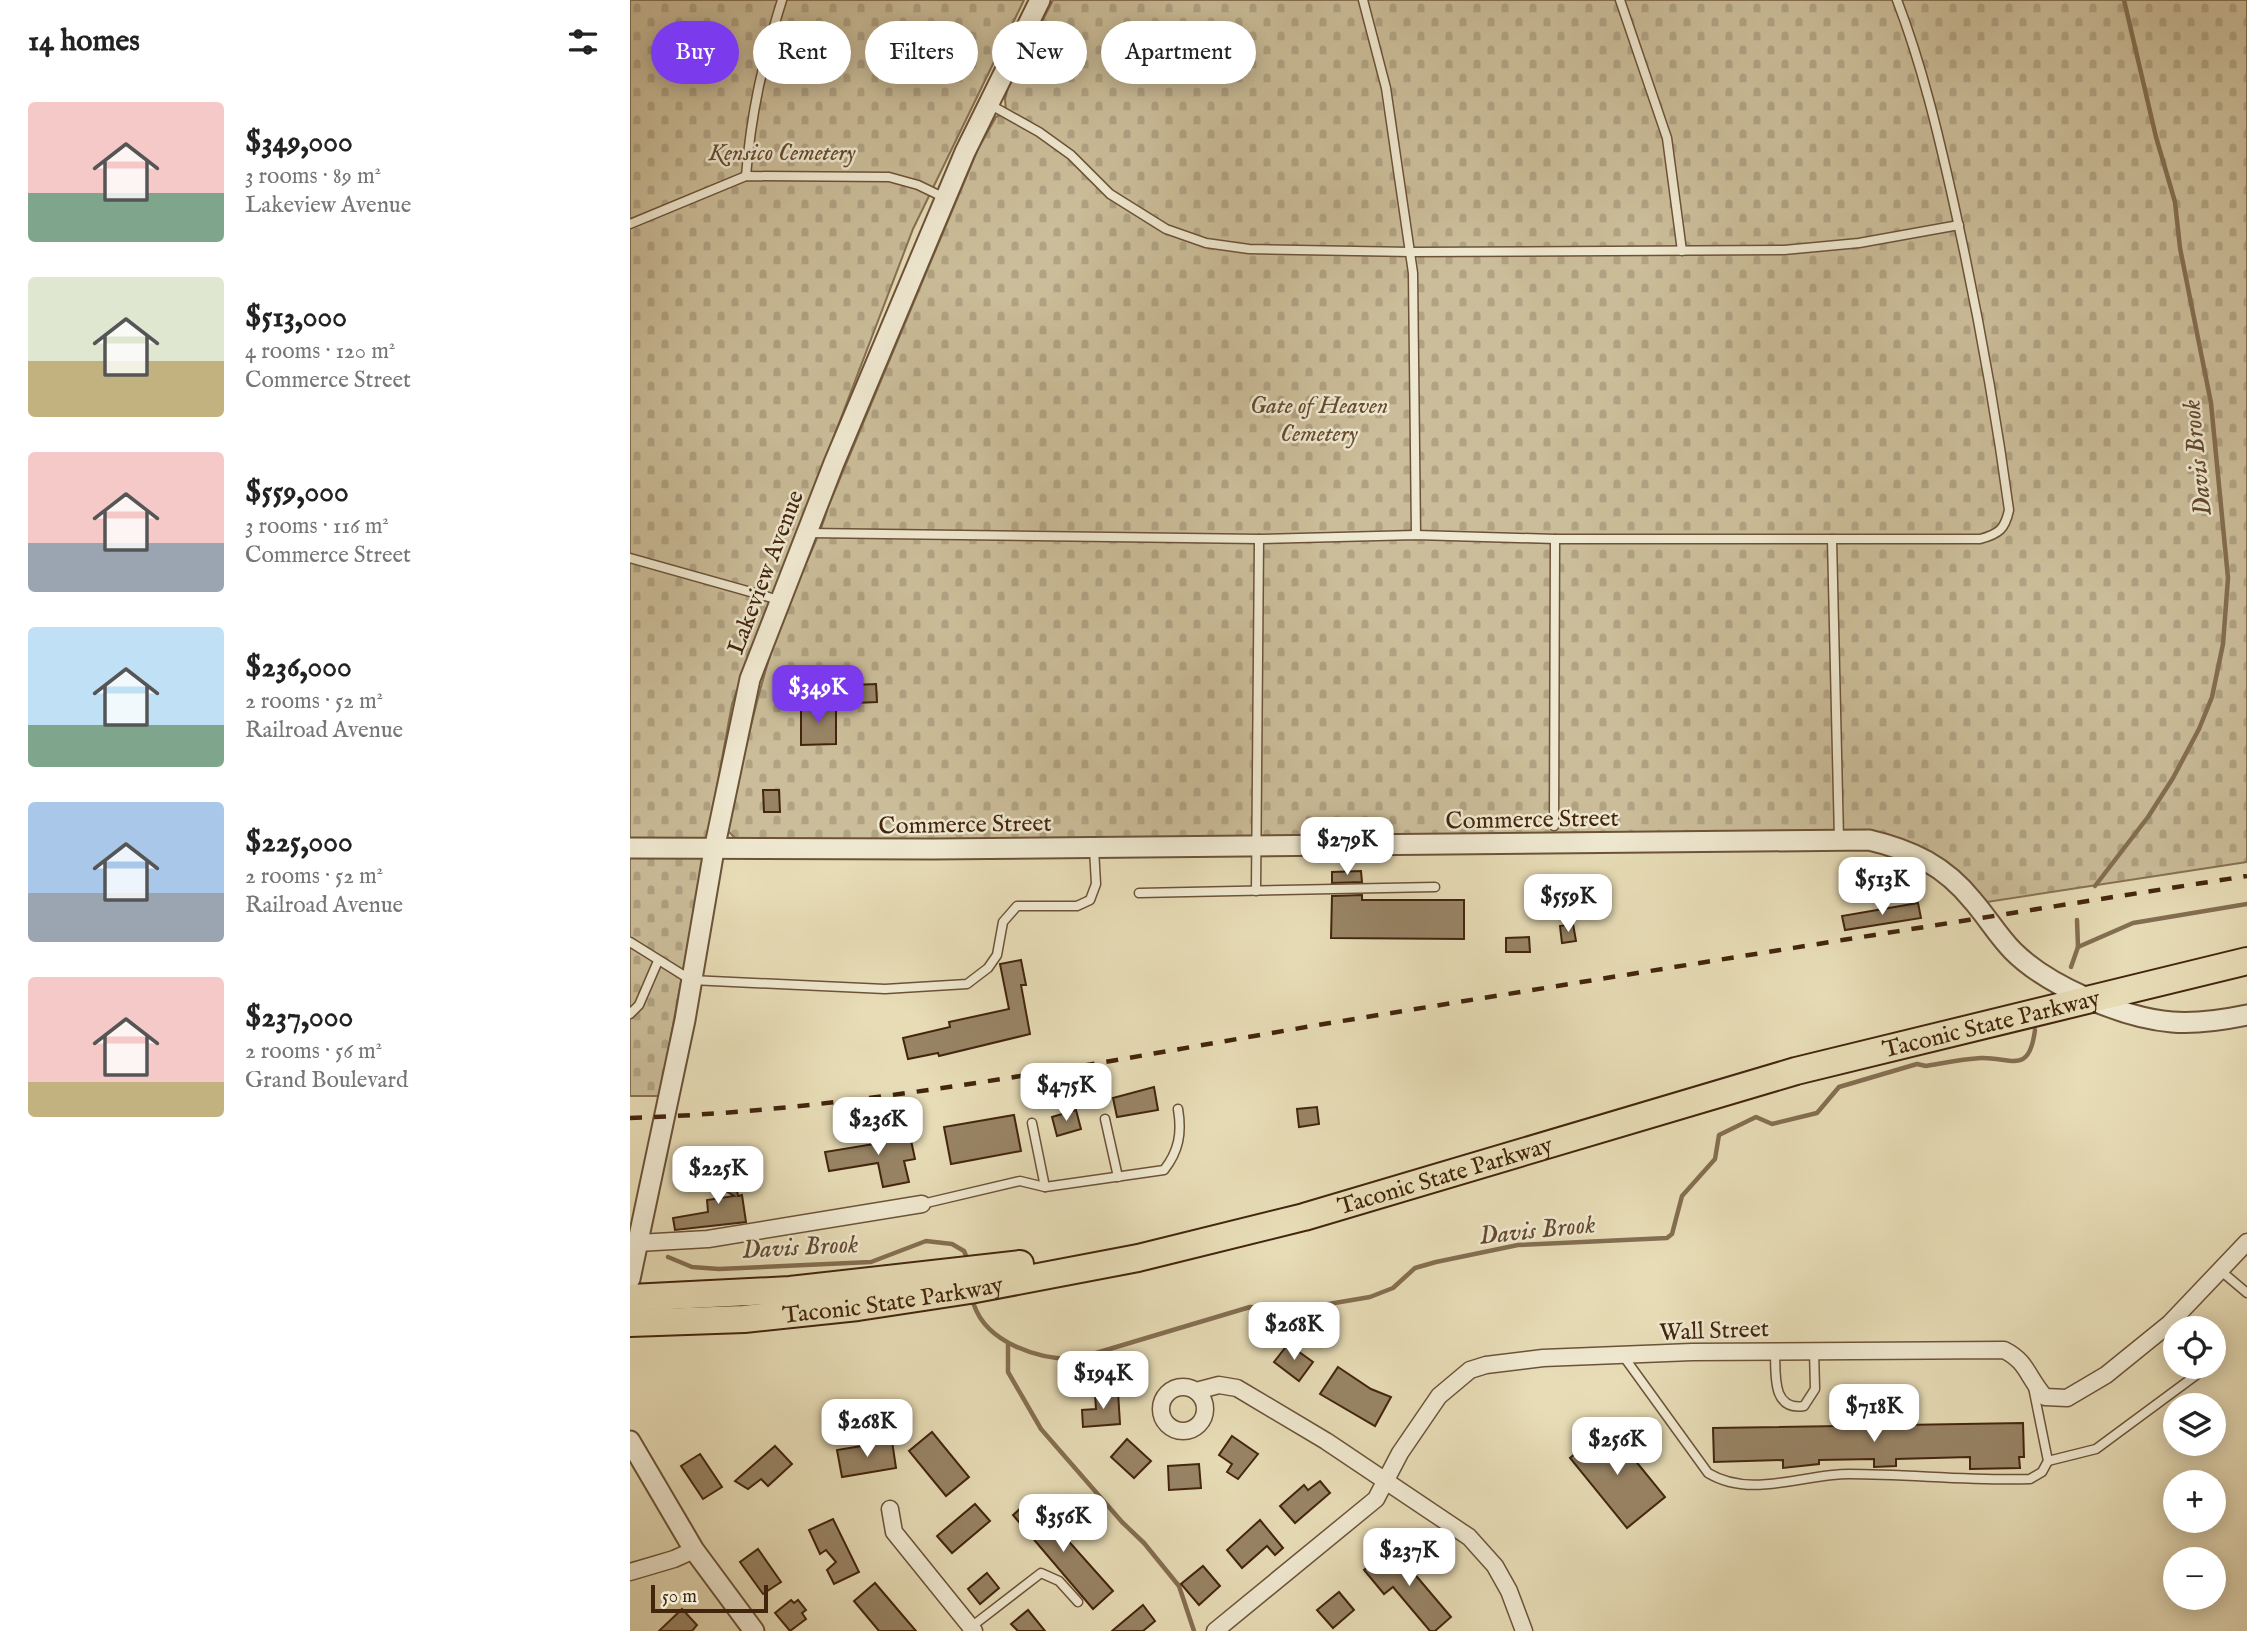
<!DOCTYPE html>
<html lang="en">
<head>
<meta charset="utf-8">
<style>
  :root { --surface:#fff; --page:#f6f6f6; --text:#222; --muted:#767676; --accent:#7c3aed }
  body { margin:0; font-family:"IM FELL English",serif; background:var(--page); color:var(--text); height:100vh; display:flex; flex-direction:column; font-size:26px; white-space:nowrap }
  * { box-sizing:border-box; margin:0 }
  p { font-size:23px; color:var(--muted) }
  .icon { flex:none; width:38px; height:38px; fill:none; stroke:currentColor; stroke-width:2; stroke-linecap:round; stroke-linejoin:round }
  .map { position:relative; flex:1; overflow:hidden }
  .details { display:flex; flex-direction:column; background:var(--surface); width:630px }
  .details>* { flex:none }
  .guide { position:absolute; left:21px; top:21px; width:665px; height:63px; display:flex; gap:14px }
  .tools { position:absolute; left:1533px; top:1316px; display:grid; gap:14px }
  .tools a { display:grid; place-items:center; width:63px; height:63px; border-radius:50%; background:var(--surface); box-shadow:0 4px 18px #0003; font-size:35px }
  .scale { position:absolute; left:21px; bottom:18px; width:117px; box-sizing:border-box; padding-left:7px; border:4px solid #43250e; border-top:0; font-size:19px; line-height:24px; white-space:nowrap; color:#43250e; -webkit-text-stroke:5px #efe8d0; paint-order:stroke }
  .price { position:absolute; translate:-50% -60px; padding:0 16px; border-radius:14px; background:#fff; color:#222; font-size:23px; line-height:46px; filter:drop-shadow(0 2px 4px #0008) }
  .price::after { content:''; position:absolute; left:50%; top:42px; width:21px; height:16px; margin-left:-10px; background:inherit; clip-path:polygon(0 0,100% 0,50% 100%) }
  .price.active { background:var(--accent); color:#fff }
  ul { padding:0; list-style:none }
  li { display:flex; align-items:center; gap:21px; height:175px; padding:0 28px }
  li span { display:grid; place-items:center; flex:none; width:196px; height:140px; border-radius:7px; color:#555 }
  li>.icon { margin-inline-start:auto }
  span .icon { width:84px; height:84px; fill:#fffc; stroke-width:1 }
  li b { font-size:30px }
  h2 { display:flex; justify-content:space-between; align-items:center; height:84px; padding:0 28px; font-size:30px }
  .tag { padding:0 24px; border-radius:32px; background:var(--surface); box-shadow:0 4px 18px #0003; font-size:24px; line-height:63px }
  .tag.active { background:var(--accent); color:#fff }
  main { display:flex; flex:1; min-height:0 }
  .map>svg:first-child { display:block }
</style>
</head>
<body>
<main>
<section class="details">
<h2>14 homes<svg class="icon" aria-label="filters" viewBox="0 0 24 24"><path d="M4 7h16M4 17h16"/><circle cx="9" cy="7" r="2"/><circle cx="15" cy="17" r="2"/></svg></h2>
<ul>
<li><span style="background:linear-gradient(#f6c9c9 65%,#7fa58c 0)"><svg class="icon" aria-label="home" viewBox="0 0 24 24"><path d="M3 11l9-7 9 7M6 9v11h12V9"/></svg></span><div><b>$349,000</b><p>3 rooms · 89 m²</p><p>Lakeview Avenue</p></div></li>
<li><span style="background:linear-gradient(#dfe7d0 60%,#c2b280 0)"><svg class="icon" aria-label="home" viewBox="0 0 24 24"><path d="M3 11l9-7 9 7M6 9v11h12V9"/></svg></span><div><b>$513,000</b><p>4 rooms · 120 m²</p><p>Commerce Street</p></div></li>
<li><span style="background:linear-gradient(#f6c9c9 65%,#9aa5b1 0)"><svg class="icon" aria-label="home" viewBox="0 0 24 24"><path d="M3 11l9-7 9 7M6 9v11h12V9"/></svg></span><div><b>$559,000</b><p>3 rooms · 116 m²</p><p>Commerce Street</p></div></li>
<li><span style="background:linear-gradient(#bfe0f5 70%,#7fa58c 0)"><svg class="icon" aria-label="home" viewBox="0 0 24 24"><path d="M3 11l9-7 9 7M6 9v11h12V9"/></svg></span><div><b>$236,000</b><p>2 rooms · 52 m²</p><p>Railroad Avenue</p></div></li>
<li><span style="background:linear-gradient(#a9c7e8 65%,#9aa5b1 0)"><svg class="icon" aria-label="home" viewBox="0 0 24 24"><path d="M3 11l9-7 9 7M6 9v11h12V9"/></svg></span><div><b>$225,000</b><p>2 rooms · 52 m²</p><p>Railroad Avenue</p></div></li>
<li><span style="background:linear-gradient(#f6c9c9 75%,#c2b280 0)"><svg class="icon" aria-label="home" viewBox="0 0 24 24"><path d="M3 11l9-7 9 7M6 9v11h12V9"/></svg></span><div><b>$237,000</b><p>2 rooms · 56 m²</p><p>Grand Boulevard</p></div></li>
</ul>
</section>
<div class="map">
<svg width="1617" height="1631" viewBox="0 0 1617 1631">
  <defs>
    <pattern id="cemetery-stones" width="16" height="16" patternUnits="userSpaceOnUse" patternTransform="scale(1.75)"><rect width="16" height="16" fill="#cbbd99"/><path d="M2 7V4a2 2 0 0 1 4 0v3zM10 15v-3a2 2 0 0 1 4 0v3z" fill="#b0a283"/></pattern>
  </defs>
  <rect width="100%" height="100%" fill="#e7dcb6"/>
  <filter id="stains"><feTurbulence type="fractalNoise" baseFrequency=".00286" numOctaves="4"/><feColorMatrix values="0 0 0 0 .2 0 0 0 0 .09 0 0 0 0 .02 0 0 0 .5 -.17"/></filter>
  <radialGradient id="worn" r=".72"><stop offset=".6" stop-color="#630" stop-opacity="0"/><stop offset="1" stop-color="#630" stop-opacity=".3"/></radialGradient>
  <g fill="url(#cemetery-stones)" stroke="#877154" stroke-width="2">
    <polygon points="0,0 394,0 283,229 102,704 30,1096 0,1096"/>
    <path d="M423 0H1617V862L1357 902C1326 868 1296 846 1252 834L339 842 108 841 98 831C113 758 128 686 153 617 166 579 188 545 198 507L348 149 366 117 376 112 375 99 378 88Z"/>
  </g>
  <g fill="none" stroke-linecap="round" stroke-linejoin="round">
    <g stroke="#846e51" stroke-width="4.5">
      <polyline points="1465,886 1518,817 1543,778 1569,729 1582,697 1593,644 1598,578 1581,403 1550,248 1545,202 1526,137 1494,0"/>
      <polyline points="1448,947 1503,923 1617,904"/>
      <polyline points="1441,967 1448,947 1447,920"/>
      <polyline points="38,1257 62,1267 89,1269 241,1262 296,1241 322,1244 334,1251 337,1258"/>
      <path d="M344 1305C357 1343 409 1360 446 1359L620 1307 669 1309 740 1297 763 1288 785 1268 806 1262 888 1245 1037 1238 1042 1234 1052 1196 1085 1159 1089 1135 1126 1117 1142 1124 1187 1113 1209 1087 1287 1064 1296 1066C1314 1063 1332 1059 1351 1058 1381 1057 1399 1076 1405 1030"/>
      <polyline points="378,1344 378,1372 411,1429 492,1522 514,1543 549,1586 564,1631"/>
    </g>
  </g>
  <g fill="#988465" stroke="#43250e" stroke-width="2">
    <polygon points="246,684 247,702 225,703 224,685"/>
    <polygon points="200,704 200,709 206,709 206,744 171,745 171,705"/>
    <polygon points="133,790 149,790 150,812 134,812"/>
    <polygon points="731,871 732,882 702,883 702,872"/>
    <polygon points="732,895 732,900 834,900 834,939 701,938 702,896"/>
    <polygon points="1288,903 1291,918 1215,930 1212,916"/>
    <polygon points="943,924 946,941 932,943 930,926"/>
    <polygon points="899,937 900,952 876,952 876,938"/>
    <polygon points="391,960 396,985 391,985 400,1034 309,1056 308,1053 278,1059 273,1038 320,1027 319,1022 379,1009 370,964"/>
    <polygon points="524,1087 528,1110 487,1117 483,1098"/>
    <polygon points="687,1107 689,1124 669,1127 667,1109"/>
    <polygon points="446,1110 451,1129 427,1136 422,1117"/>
    <polygon points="384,1115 391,1151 321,1164 314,1127"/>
    <polygon points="279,1131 285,1159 274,1161 279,1182 253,1187 248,1163 199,1171 195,1152 244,1144 243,1138"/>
    <polygon points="103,1167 108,1196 112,1195 116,1222 45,1230 43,1218 78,1212 77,1200 104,1196 84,1184 82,1170"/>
    <polygon points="658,1344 683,1362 669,1381 644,1362"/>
    <polygon points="708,1367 741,1389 761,1397 745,1426 690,1394"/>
    <polygon points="488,1392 490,1424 453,1427 452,1410 466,1409 465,1394"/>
    <polygon points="1393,1423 1394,1457 1389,1457 1390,1468 1340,1469 1340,1457 1266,1459 1266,1466 1244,1467 1244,1459 1189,1460 1189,1464 1153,1468 1153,1460 1084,1462 1083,1428"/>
    <polygon points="978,1427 1035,1497 997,1528 940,1458"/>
    <polygon points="302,1432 339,1477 316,1496 279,1451"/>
    <polygon points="602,1436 628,1454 608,1479 597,1472 602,1464 589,1455"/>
    <polygon points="497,1439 521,1461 504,1478 481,1457"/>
    <polygon points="262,1441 266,1468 212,1477 207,1450"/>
    <polygon points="145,1446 162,1464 138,1486 131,1479 118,1489 105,1481"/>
    <polygon points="70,1454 92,1487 73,1499 51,1466"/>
    <polygon points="569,1464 571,1488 539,1490 538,1466"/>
    <polygon points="690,1481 700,1493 665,1523 650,1506 674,1485 678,1490"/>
    <polygon points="401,1499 483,1591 463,1609 383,1515"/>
    <polygon points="345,1504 360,1521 322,1553 307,1536"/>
    <polygon points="203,1519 229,1572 204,1584 197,1570 206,1562 196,1550 190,1554 179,1530"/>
    <polygon points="630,1520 653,1548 645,1555 637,1546 612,1568 597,1550"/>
    <polygon points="774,1547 789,1565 782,1571 821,1617 805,1631 800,1631 763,1587 754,1594 734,1570 748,1559 753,1565"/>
    <polygon points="128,1549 151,1582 133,1594 110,1562"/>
    <polygon points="573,1566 590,1586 569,1605 551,1584"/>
    <polygon points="357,1573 369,1588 350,1604 338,1589"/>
    <polygon points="245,1583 268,1610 286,1631 249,1631 224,1601"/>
    <polygon points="709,1592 724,1610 703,1628 687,1610"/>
    <polygon points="161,1600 164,1603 168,1600 176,1610 172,1613 176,1619 160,1631 145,1613"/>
    <polygon points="513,1605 525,1621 513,1631 482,1631"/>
    <polygon points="52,1609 67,1625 62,1631 29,1631"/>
    <polygon points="398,1610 415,1631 388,1631 381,1624"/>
  </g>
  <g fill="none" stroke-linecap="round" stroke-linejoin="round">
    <g stroke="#6c5338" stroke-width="11">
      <g id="service">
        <polyline points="733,0 756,88 783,273 786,535"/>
        <polyline points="990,0 1037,138 1052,251"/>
        <polyline points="359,104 409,132 441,155 480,194 536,229 576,243 619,249 781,252 1154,250 1229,243 1329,225"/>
        <path d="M116 176C121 113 133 60 152 0"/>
        <polyline points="0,224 116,176 259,177 288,185 315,198"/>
        <path d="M179 533 629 539 786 535 925 539H1350C1369 534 1375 529 1379 510 1365 406 1346 303 1323 200 1308 133 1292 65 1267 0"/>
        <polyline points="1202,539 1209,840"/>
        <polyline points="0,558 149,600"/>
        <polyline points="924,826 925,539"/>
        <polyline points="626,891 629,539"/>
        <polyline points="509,893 805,887"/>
        <polyline points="0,942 61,980 255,989 337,984 358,968 367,955 373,922 387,906 447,906 460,900 466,884 464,849"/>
        <polyline points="0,1014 9,1005 28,961"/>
        <polyline points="475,1119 488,1177"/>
        <polyline points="402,1123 415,1187"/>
        <path d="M292 1204 390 1181 415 1187 534 1170C549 1151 552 1133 548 1109"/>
        <polyline points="1591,1271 1617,1293"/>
        <path d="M1145 1351C1146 1373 1141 1411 1174 1406L1185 1389 1184 1350"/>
        <path d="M994 1357 1078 1473C1121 1499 1173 1474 1219 1474 1279 1474 1340 1481 1400 1479L1412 1472 1418 1461 1403 1387"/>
        <polyline points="1418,1461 1466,1449 1577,1367"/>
        <polyline points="341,1627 411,1573 429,1581 448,1602"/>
      </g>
    </g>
    <g stroke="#6c5338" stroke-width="19">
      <g id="minor">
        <polyline points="8,1243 78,1239 292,1204"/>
        <circle cx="553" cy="1409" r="22"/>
        <polyline points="566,1391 589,1385 607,1388 696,1441 839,1537 865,1566 879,1591 894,1631"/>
        <polyline points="260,1509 264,1532 344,1631"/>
        <polyline points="0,1572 44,1559 64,1550"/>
        <path d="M585 1631 746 1499 770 1453 809 1396 840 1370 856 1365 913 1358 1062 1352 1374 1350C1398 1362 1397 1377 1415 1397L1437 1398 1476 1375 1539 1324 1617 1242"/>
      </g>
    </g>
    <g stroke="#6c5338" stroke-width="23">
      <g id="tertiary">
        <path d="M0 848 303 849 1239 840C1282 850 1315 866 1343 901 1357 917 1368 936 1383 951 1418 986 1493 1018 1542 1022 1567 1024 1593 1020 1617 1015"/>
        <polyline points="0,1279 55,1020 84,850 120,679 204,463 335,152 410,0"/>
        <polyline points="0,1441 64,1550 124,1631"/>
      </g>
    </g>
    <g stroke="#43250e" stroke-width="30">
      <g id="trunk">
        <polyline points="0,1298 160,1290 390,1264"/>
        <path id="s1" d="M0 1323 114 1319 228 1307 340 1290 508 1258 674 1217 1166 1071 1617 961"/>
      </g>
    </g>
    <use href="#service" stroke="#efe8d0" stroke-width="8"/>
    <use href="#minor" stroke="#efe8d0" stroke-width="16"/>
    <use href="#tertiary" stroke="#efe8d0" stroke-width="19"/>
    <use href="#trunk" stroke="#e7dcb6" stroke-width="26"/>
    <path stroke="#43250e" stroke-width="4.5" stroke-dasharray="12 12" stroke-linecap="butt" d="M0 1118C236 1110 468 1062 700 1023 1005 973 1311 924 1617 876"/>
  </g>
  <g text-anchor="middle" stroke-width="5" stroke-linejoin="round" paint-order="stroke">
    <g font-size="24" font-style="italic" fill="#654b31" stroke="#efe8d0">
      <text x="152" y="160">Kensico Cemetery</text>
      <text x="689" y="413">Gate of Heaven<tspan x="689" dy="28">Cemetery</tspan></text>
    </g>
    <g font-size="24" fill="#43250e" stroke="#efe8d0">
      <text transform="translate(135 572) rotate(-69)" y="8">Lakeview Avenue</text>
      <text transform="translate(902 819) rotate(-1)" y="8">Commerce Street</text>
      <text transform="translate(335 824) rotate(-1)" y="8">Commerce Street</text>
      <text dy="8" stroke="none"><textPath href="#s1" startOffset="1398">Taconic State Parkway</textPath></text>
      <text dy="8" stroke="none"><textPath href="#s1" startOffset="831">Taconic State Parkway</textPath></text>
      <text dy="8" stroke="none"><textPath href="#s1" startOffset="264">Taconic State Parkway</textPath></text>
      <text transform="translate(1084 1330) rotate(-2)" y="8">Wall Street</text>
    </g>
    <g font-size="26" font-style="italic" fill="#63492f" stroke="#efe8d0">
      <text transform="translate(1566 458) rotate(-96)" y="9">Davis Brook</text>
      <text transform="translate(907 1229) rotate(-6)" y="9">Davis Brook</text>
      <text transform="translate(170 1246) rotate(-3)" y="9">Davis Brook</text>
    </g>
  </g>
  <rect width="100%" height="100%" filter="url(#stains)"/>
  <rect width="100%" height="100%" fill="url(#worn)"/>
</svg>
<div class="tools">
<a><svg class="icon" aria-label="locate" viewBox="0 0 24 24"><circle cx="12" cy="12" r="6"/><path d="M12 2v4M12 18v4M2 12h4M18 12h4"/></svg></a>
<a><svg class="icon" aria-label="layers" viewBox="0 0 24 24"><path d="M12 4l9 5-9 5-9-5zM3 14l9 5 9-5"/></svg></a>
<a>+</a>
<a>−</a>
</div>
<div class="scale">50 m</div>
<b class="price active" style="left:188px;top:725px">$349K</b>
<b class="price" style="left:717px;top:877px">$279K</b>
<b class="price" style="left:1252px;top:917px">$513K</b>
<b class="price" style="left:938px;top:934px">$559K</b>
<b class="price" style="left:436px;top:1123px">$475K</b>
<b class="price" style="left:248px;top:1157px">$236K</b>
<b class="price" style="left:88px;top:1206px">$225K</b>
<b class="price" style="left:664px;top:1362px">$268K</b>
<b class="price" style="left:473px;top:1411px">$194K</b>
<b class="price" style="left:1244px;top:1444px">$718K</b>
<b class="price" style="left:237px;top:1459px">$268K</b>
<b class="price" style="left:987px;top:1477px">$256K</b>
<b class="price" style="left:433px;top:1554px">$356K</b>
<b class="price" style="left:779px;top:1588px">$237K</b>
<div class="guide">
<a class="tag active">Buy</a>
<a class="tag">Rent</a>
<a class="tag">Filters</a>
<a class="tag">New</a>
<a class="tag">Apartment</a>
</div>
</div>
</main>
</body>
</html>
